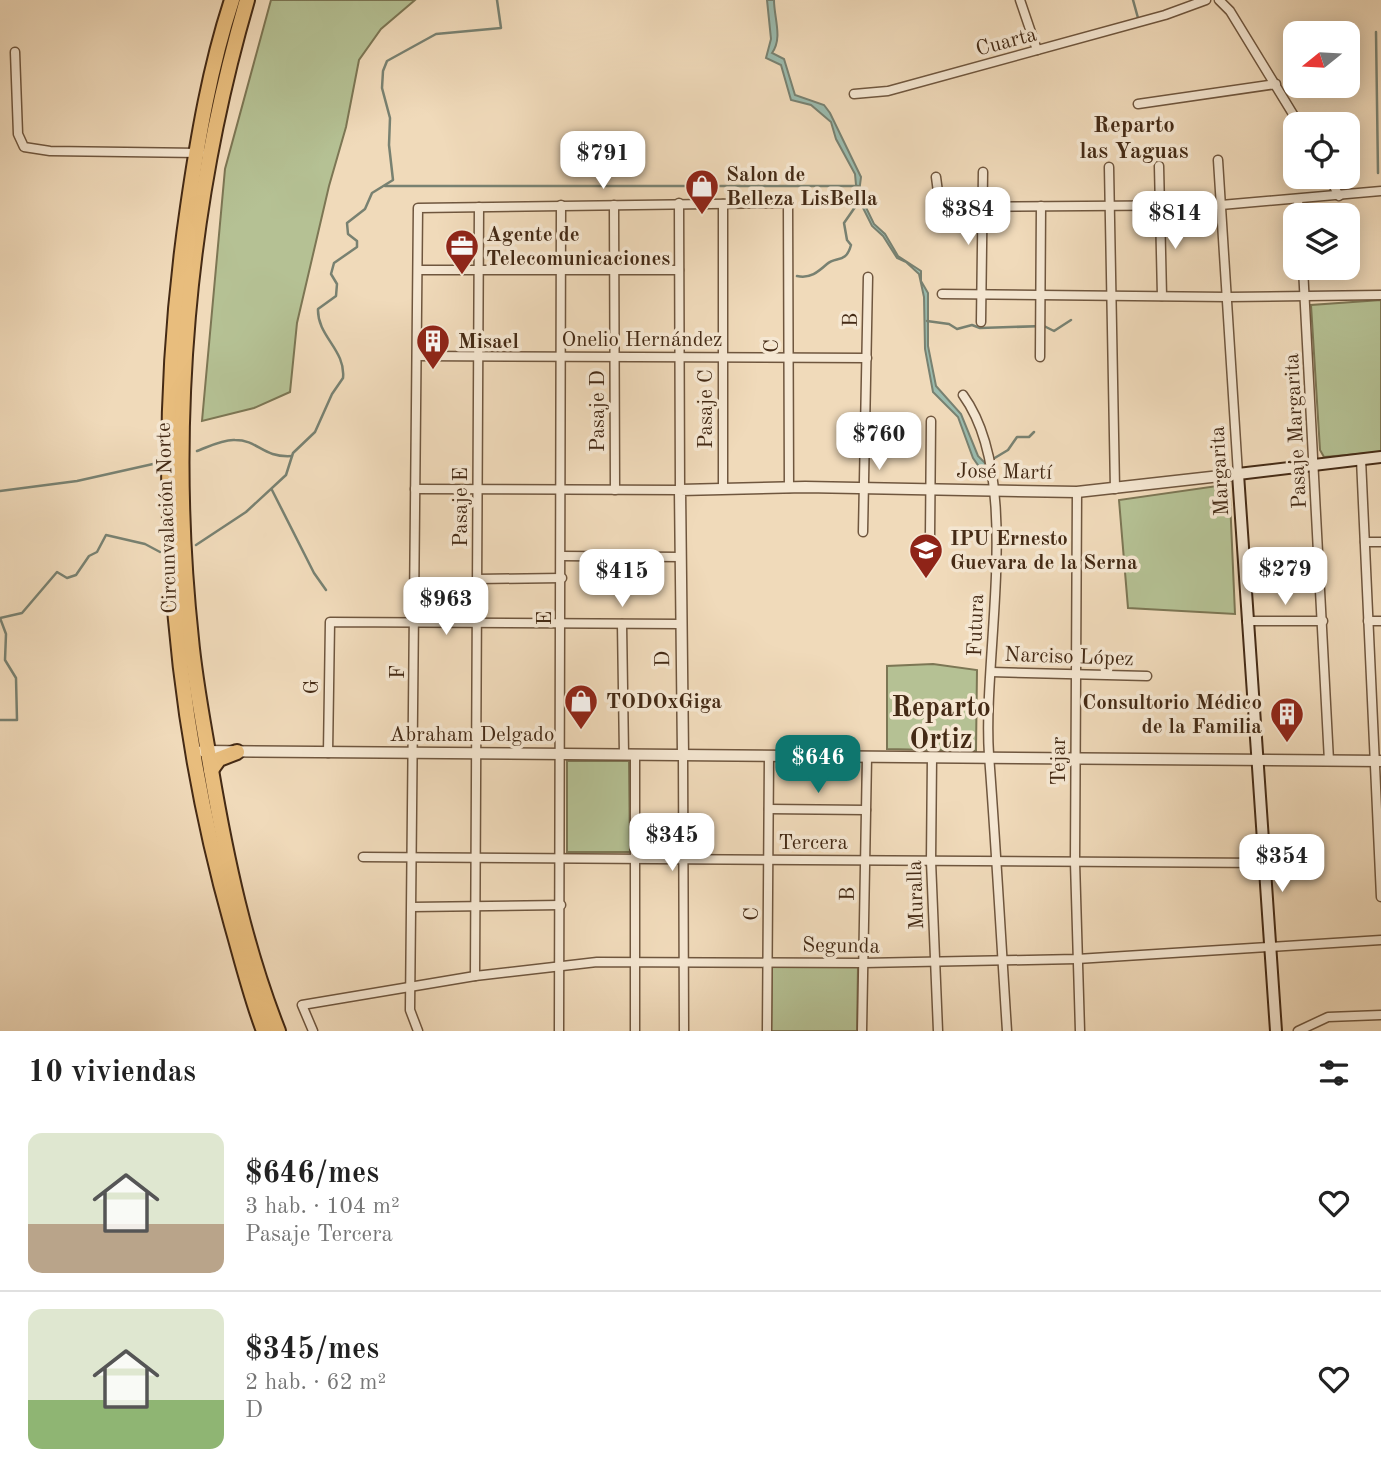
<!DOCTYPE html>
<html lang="es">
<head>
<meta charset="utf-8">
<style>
  :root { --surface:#fff; --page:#f6f6f6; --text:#222; --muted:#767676; --line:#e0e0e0; --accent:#0f766e }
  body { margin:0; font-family:"Old Standard TT",serif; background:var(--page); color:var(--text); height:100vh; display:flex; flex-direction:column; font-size:26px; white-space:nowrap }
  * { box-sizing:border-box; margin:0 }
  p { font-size:23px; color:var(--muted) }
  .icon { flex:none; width:38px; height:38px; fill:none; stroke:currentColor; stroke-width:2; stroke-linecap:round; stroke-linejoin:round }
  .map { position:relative; height:1031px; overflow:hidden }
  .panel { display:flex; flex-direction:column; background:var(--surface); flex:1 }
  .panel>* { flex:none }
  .needle { width:46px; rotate:252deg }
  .controls { position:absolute; left:1283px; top:21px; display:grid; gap:14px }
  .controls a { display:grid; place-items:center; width:77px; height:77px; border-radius:14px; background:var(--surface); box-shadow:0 4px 18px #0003; font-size:35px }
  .price { position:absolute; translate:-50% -60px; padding:0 16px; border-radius:14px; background:#fff; color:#222; font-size:23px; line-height:46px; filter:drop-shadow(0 2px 4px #0008) }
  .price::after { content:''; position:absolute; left:50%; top:42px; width:21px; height:16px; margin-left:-10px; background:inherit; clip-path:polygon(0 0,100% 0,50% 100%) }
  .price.current { background:var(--accent); color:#fff }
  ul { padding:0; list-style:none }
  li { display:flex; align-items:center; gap:21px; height:175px; padding:0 28px }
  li+li { border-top:2px solid var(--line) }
  li span { display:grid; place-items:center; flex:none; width:196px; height:140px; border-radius:14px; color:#555 }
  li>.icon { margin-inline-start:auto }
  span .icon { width:84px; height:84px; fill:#fffc; stroke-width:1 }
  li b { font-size:30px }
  h2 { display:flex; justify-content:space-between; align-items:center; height:84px; padding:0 28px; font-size:30px }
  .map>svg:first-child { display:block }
</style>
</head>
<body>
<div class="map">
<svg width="1381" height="1031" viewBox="0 0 1381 1031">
  <rect width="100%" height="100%" fill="#f0daba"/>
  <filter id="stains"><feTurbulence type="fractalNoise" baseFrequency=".00286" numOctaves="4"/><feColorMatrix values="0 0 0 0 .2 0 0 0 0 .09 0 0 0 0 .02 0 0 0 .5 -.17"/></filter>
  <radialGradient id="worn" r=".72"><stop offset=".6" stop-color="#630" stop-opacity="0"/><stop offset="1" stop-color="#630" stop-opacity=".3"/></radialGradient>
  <g fill="#b5c194" stroke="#7c7654" stroke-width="2">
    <polygon points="271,0 415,0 381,29 359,60 346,127 329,186 297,323 290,392 254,408 202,421 225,169"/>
    <polygon points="1381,300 1381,452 1324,457 1320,450 1311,305"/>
    <polygon points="1217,486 1230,499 1235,614 1128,608 1119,500"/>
    <polygon points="933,664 977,670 976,751 887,749 887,666"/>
    <polygon points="567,761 629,761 630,852 567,852"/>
    <polygon points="772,965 858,966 857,1031 771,1031"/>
  </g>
  <path fill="#9abbae" stroke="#788171" stroke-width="2" d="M767 0H774C774 18 783 38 772 53L784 59 795 95 824 105 830 113 861 177 859 193 874 224 885 234 898 256 921 271V281L928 293V346L936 386 961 414 978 456 985 463 987 478 973 458 958 417 933 392 925 349 924 297 919 274 906 262 897 258 883 236 872 226 857 196 855 174 836 139 831 122 811 105 791 100 781 65 766 58 771 39Z"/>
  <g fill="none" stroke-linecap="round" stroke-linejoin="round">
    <g stroke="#788171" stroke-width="2.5">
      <polyline points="1133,0 1138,18"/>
      <polyline points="1376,32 1378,173"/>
      <polyline points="385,186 858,186"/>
      <path d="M797 276C810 279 818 272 827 264 836 256 846 264 851 245L847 240 844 223 860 200"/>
      <polyline points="927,321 949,324 957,329 972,325 980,328 1044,326 1054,331 1071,320"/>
      <path d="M197 451C208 447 223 439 235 440 259 440 262 458 292 456"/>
      <polyline points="993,459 1008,450 1017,437 1029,437 1034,432"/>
      <polyline points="272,490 314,573 326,590"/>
      <polyline points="0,491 77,481 153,464"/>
      <path d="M196 545 246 512 286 475 293 453 315 432 332 394 343 378C346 350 317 336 318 309L336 296 337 284 331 274 334 263 357 247V241L348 234 347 223 365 209 372 193 393 180 389 145 390 118 382 88 383 71 387 61 436 34 501 28 497 0"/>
      <polyline points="0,720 17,720 16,678 5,660 6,634 0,618 22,613 57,572 67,578 76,575 89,556 97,552 106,535 145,544 160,552"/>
    </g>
    <g stroke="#6f563e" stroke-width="11">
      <g id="minor">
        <polyline points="1020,0 1037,50"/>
        <polyline points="1219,0 1230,11 1299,124"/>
        <polyline points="15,52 18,134 24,147 50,151 200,153"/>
        <polyline points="854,94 888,91 1165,15 1206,0"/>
        <polyline points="1138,104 1276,84"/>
        <polyline points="1218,160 1238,474"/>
        <polyline points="1159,166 1162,296"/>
        <polyline points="1109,167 1115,489"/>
        <polyline points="936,177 940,207 1221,205 1381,191"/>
        <polyline points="1329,177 1339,196"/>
        <polyline points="1298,200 1299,215"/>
        <polyline points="614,205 615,490"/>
        <polyline points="1303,268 1329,761"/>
        <polyline points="418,270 679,270"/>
        <polyline points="942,294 1228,297 1381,295"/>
        <polyline points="981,322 983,172"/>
        <polyline points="417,356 867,358"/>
        <polyline points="1040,357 1041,206"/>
        <path d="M963 395C1024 479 982 653 989 755 996 847 1001 939 1007 1031"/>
        <polyline points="1361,459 1381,897"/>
        <polyline points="415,489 680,490 679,203"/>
        <polyline points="723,489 723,204"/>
        <polyline points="1077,492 1075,862 1080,1031"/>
        <polyline points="863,532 868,277"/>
        <polyline points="930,538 931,421"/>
        <polyline points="1365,542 1381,542"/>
        <polyline points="562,556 681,557"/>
        <polyline points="477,579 562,578"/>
        <polyline points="1247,621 1323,621"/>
        <polyline points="1368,621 1381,621"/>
        <polyline points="622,624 624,755"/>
        <polyline points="991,672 1147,676"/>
        <polyline points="328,753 330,622 681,624"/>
        <polyline points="683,755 684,1031"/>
        <polyline points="932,757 931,861 938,1031"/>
        <polyline points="769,809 866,810"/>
        <polyline points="363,857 1264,863"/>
        <polyline points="412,907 561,905"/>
        <polyline points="475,976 479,207"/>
        <polyline points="313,1031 302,1005 475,976 597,962 863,963 1077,959 1381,940"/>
        <polyline points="418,1031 410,1010 418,208 788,203 789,488"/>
        <polyline points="559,1031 561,205"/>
        <polyline points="635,1031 635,755"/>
        <polyline points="767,1031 769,756"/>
        <polyline points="862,1031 867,757"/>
        <polyline points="1298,1031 1328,1017 1381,1015"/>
      </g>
    </g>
    <g stroke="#6f563e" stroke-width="13">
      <g id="tertiary">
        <polyline points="202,751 1381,761"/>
        <polyline points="683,755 680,490 805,487 1077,492 1238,474"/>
      </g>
    </g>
    <g stroke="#442a15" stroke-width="14">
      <polyline id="secondary" points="1276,1031 1238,474 1381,457"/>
    </g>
    <g stroke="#442a15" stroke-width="18">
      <g id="trunk">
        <path d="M232 0C210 67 198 138 188 207 153 446 166 692 232 925 242 960 251 997 264 1031"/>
        <path d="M247 0C187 206 168 426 191 639 195 683 204 727 211 770 226 858 245 948 278 1031"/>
        <polyline points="211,770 219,759 237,752"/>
      </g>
    </g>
    <use href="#minor" stroke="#f5e7d2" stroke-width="8"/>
    <use href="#tertiary" stroke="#f5e7d2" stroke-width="10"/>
    <use href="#secondary" stroke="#f5e7d2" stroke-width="10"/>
    <use href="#trunk" stroke="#e8bd7d" stroke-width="14"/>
  </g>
  <defs>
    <g id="shop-pin" transform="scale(1.75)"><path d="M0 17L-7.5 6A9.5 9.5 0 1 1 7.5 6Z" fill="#8f2418" stroke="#f5e7d2"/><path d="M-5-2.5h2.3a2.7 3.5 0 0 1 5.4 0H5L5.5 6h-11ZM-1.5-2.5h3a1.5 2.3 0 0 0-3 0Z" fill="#fff"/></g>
    <g id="office-pin" transform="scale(1.75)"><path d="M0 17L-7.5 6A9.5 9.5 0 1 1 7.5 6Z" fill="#8f2418" stroke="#f5e7d2"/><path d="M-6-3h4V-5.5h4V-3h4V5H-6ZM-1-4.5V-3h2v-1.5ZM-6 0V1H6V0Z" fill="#fff"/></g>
    <g id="building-pin" transform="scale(1.75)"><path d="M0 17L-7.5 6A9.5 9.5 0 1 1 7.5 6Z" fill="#8f2418" stroke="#f5e7d2"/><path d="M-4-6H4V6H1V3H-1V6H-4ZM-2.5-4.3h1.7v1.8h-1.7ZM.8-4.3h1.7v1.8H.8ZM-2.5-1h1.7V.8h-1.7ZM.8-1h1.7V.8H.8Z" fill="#fff"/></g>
    <g id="school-pin" transform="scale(1.75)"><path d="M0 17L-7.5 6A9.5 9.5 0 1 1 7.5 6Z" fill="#8f2418" stroke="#f5e7d2"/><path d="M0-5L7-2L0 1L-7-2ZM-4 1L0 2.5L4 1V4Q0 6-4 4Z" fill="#fff"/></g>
  </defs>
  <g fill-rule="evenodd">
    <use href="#shop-pin" x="702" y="186"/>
    <use href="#office-pin" x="462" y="246"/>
    <use href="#building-pin" x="433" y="341"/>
    <use href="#school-pin" x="926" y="550"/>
    <use href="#shop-pin" x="581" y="701"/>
    <use href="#building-pin" x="1287" y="714"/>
  </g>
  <g text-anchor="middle" stroke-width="7" stroke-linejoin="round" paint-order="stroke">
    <g font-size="21" fill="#442a15" stroke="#f5e7d2">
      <text transform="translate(1006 41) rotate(-15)" y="7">Cuarta</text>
      <text transform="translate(850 320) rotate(-89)" y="7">B</text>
      <text x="642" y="346">Onelio Hernández</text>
      <text transform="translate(771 346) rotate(-90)" y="7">C</text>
      <text transform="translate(705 409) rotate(-90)" y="7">Pasaje C</text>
      <text transform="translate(597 411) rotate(-90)" y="7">Pasaje D</text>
      <text transform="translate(1295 431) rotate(-93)" y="7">Pasaje Margarita</text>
      <text transform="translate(1004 471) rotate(1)" y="7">José Martí</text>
      <text transform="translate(1219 471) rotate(-93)" y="7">Margarita</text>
      <text transform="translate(460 507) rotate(-90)" y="7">Pasaje E</text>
      <text transform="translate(166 518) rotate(-92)" y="7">Circunvalación Norte</text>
      <text transform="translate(544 618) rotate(-90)" y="7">E</text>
      <text transform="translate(975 625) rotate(-88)" y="7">Futura</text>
      <text transform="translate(1069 656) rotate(2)" y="7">Narciso López</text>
      <text transform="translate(662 659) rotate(-91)" y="7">D</text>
      <text transform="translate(397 672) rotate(-90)" y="7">F</text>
      <text transform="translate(311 687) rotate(-90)" y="7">G</text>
      <text x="472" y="741">Abraham Delgado</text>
      <text transform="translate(1058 761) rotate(-90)" y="7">Tejar</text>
      <text x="813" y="849">Tercera</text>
      <text transform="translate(847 894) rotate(-89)" y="7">B</text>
      <text transform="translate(915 895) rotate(-92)" y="7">Muralla</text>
      <text transform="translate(751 914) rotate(-90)" y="7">C</text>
      <text transform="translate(841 945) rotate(1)" y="7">Segunda</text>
    </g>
    <g font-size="21" font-weight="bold" fill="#442a15" stroke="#f5e7d2" text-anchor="start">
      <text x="726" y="181">Salon de<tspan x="726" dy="24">Belleza LisBella</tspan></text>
      <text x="486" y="241">Agente de<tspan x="486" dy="24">Telecomunicaciones</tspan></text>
      <text x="458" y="348">Misael</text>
      <text x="950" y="545">IPU Ernesto<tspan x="950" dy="24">Guevara de la Serna</tspan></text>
      <text x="606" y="708">TODOxGiga</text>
      <text x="1262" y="709" text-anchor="end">Consultorio Médico<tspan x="1262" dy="24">de la Familia</tspan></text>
    </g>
    <g font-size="23" font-weight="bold" fill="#442a15" stroke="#f5e7d2">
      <text x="1134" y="132">Reparto<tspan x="1134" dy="26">las Yaguas</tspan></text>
    </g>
    <g font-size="28" font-weight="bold" fill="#442a15" stroke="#f5e7d2">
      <text x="941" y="716">Reparto<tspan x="941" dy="32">Ortiz</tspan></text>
    </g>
  </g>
  <rect width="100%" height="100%" filter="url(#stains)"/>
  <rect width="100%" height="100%" fill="url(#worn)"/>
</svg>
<div class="controls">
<a><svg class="needle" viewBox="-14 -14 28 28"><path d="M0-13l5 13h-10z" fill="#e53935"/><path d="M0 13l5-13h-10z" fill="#767676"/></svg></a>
<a><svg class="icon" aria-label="locate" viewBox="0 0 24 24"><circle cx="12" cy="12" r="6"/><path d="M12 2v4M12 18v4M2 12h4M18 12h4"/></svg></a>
<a><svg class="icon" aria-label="layers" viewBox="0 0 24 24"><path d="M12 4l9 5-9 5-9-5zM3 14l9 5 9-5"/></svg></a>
</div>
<b class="price" style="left:603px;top:191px">$791</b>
<b class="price" style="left:968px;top:247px">$384</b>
<b class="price" style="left:1175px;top:251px">$814</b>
<b class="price" style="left:879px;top:472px">$760</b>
<b class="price" style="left:1285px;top:607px">$279</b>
<b class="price" style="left:622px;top:609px">$415</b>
<b class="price" style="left:446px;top:637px">$963</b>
<b class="price current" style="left:818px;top:795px">$646</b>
<b class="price" style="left:672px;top:873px">$345</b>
<b class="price" style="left:1282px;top:894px">$354</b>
</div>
<section class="panel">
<h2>10 viviendas<svg class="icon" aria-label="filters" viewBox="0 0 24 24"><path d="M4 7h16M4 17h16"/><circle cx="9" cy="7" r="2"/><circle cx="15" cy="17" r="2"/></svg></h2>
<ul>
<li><span style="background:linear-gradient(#dfe7d0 65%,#b9a48a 0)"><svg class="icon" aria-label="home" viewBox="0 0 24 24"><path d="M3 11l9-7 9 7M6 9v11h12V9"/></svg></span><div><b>$646/mes</b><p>3 hab. · 104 m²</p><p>Pasaje Tercera</p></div><svg class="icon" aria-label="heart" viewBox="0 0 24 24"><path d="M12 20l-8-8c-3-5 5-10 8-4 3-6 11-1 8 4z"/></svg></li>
<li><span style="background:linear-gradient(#dfe7d0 65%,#8fb573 0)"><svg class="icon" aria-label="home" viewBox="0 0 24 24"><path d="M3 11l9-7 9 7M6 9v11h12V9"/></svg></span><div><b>$345/mes</b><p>2 hab. · 62 m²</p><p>D</p></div><svg class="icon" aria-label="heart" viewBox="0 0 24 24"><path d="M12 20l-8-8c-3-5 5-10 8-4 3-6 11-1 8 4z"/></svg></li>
</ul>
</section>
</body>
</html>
